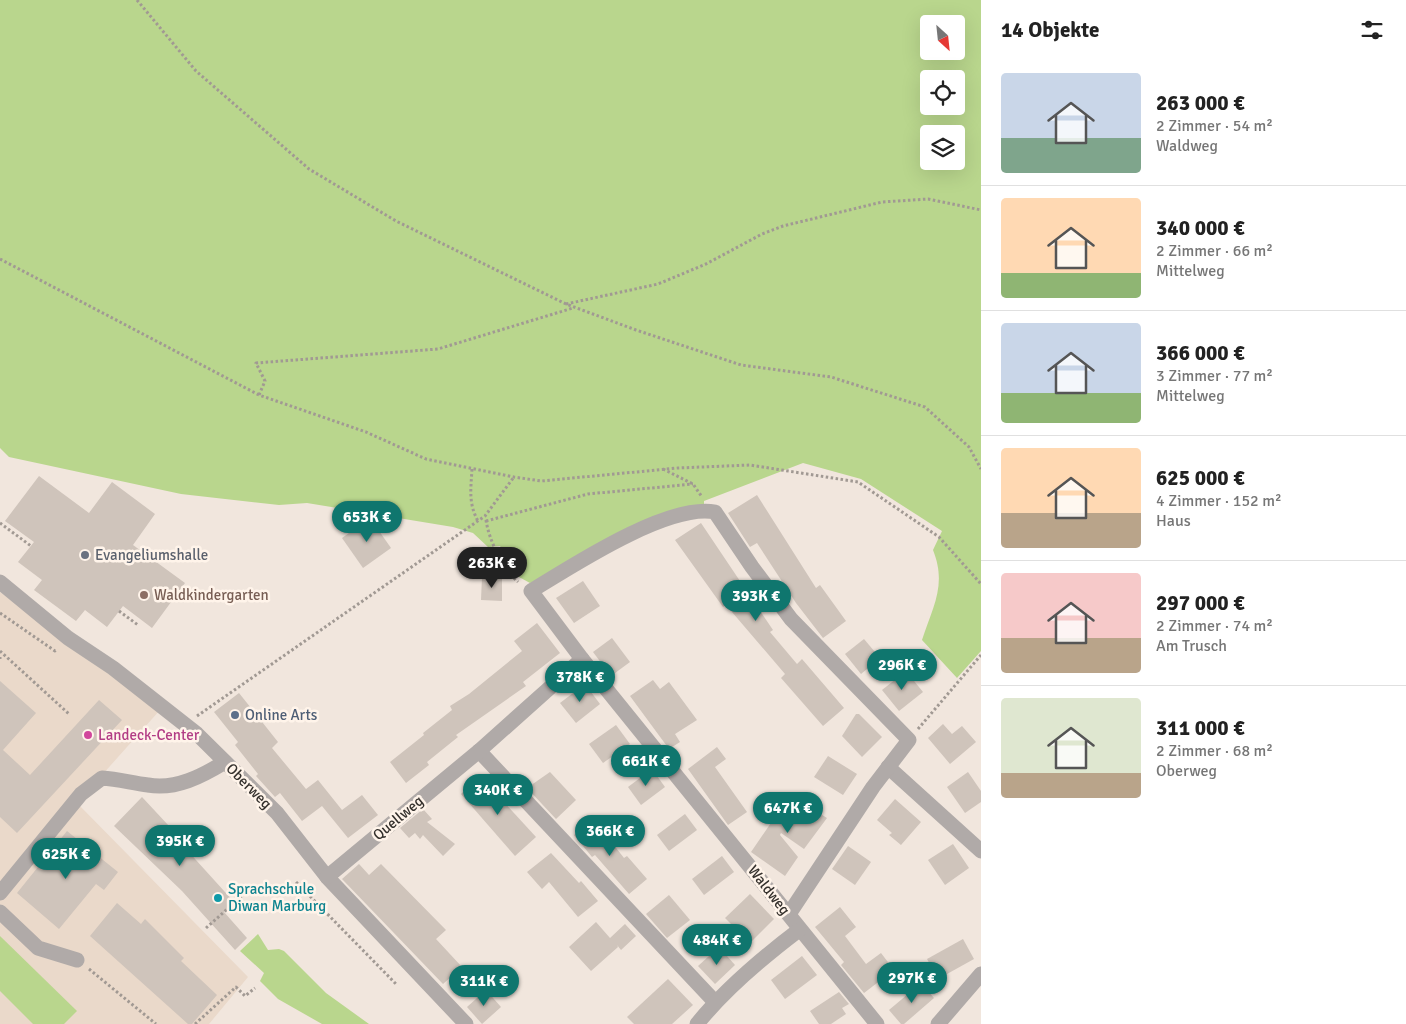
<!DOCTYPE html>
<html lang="de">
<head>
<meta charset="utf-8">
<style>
  :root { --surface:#fff; --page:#f6f6f6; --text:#222; --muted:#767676; --line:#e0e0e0; --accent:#0f766e }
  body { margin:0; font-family:Signika,sans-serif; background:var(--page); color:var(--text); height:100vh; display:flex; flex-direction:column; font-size:19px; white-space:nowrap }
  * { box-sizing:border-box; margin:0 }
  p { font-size:16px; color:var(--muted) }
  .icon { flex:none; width:28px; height:28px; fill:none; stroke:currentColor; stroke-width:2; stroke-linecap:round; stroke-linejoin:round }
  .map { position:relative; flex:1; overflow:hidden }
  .sheet { display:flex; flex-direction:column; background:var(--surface); width:425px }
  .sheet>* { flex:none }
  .needle { width:32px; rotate:153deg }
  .fabs { position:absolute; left:920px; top:15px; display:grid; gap:10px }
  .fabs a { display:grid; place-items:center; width:45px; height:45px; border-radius:5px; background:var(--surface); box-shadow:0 5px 20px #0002; font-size:25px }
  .price { position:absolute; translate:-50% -42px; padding:0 11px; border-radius:18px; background:var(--accent); color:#fff; font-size:16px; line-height:32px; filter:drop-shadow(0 1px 2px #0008) }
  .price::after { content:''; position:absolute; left:50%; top:30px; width:15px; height:11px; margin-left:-8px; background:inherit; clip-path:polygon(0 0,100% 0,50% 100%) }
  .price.on { background:#222; color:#fff }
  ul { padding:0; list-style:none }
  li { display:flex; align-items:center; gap:15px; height:125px; padding:0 20px }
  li+li { border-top:1px solid var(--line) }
  li span { display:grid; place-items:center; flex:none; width:140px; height:100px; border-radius:5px; color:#555 }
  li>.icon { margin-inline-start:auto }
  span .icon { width:60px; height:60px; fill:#fffc; stroke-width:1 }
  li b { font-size:21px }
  h2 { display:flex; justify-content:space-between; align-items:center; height:60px; padding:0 20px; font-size:21px }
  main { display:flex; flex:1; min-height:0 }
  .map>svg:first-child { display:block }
</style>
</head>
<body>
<main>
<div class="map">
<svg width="981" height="1024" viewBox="0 0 981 1024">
  <rect width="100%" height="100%" fill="#f1e6dd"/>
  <polygon fill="#ead9ca" points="0,592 160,710 77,803 248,977 209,1024 0,1024"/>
  <g fill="#b9d68d" fill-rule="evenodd">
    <path d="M0 0H981V651L957 678 922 640C933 606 947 585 933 550L942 531 861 479 803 463 704 501V508L530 583 519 577 500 546 488 547 473 533 453 527 307 503 279 505 181 494 9 457 0 448ZM929 24H956V51H929ZM929 79H956V106H929ZM929 134H956V161H929Z"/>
    <polygon points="258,934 268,950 279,949 284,951 326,993 369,1024 322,1024 278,999 260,981 264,973 240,951"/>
    <polygon points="0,936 77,1011 64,1024 33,1024 0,991"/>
  </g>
  <g fill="#cfc4bb">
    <polygon points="39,476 89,513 112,482 155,514 133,545 185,583 152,628 123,606 107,627 85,610 76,621 34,590 42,580 18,562 34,542 5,521"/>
    <polygon points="757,495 816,588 820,585 846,621 823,638 796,603 757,543 750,547 728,513"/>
    <polygon points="370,518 391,548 363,568 342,538"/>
    <polygon points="701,523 773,630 770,632 797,664 802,659 844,708 823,726 781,678 785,674 726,605 723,607 675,540"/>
    <polygon points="482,577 502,578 502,601 481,600"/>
    <polygon points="583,581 600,606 574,623 556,598"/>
    <polygon points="537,623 560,653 523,682 526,686 456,735 458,737 427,762 429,765 406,783 390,762 424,735 423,733 452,710 450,706 469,694 522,651 514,641"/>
    <polygon points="612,638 630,662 611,676 593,652"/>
    <polygon points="864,639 880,658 861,674 845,654"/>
    <polygon points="906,671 923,692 899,711 882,690"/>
    <polygon points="653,680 660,689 669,682 697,720 675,734 680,742 669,749 630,696"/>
    <polygon points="0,681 36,713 3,750 30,775 99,700 122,720 17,833 0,817"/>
    <polygon points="585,684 600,704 576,723 560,703"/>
    <polygon points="239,693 278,742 272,748 306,789 318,780 342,810 362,795 378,815 348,838 322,806 302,821 280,793 275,797 256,776 258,774 235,745 238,742 214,712"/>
    <polygon points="856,714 859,714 882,737 862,757 842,736"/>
    <polygon points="943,724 952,734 962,726 976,742 950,764 928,738"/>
    <polygon points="616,725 630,744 603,763 589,744"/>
    <polygon points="717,747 726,759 715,767 747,812 728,825 688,769"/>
    <polygon points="828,756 857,774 843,795 814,777"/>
    <polygon points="652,769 665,787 641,805 628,787"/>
    <polygon points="550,772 576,800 556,819 527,788"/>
    <polygon points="968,772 981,791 981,802 965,813 947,787"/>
    <polygon points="480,776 536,837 515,856 461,794"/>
    <polygon points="790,795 827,818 804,849 781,833 780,835 798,857 785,876 751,852"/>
    <polygon points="142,797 169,826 167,828 234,902 224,912 247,938 235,950 182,891 114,826"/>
    <polygon points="895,799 921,822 901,845 889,835 892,833 877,820"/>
    <polygon points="423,809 432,819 427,822 455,844 443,856 423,835 420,839 415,833 409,838 400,828"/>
    <polygon points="685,814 697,830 669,851 657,835"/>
    <polygon points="594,820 624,858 627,856 647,879 629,894 595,855 592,857 574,835"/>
    <polygon points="67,831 118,872 104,890 96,884 59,929 17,893"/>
    <polygon points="953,844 969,868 945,885 928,860"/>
    <polygon points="848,846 871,862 855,885 832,869"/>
    <polygon points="551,853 579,883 581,881 598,901 578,917 549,882 542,889 527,872"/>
    <polygon points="722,856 734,872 704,895 692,879"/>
    <polygon points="359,864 369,875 381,864 446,930 436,939 462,967 443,984 342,879"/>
    <polygon points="750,894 774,919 750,943 725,918"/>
    <polygon points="669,895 690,920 667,938 646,914"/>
    <polygon points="117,903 141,924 145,919 184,958 181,961 217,995 192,1024 188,1024 90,936"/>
    <polygon points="840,907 856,927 845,936 866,964 881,953 894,970 864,993 841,965 844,962 815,927"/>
    <polygon points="596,922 610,938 625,924 636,936 621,950 617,945 618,947 591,971 569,947"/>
    <polygon points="963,939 974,959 938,979 927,959"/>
    <polygon points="719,947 735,965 715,984 698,966"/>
    <polygon points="802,956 817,975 785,999 771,980"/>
    <polygon points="668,979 693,1005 672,1024 634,1024 627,1017"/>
    <polygon points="921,983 934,998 904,1024 901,1024 889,1010"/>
    <polygon points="486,990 501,1007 482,1024 467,1007"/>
    <polygon points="839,992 849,1004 842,1008 846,1014 831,1024 819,1024 810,1011"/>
  </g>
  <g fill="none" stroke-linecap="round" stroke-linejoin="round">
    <g stroke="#a19993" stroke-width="3" stroke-dasharray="2.5 2.5" stroke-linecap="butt">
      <polyline points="137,0 196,71 309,169 396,221 566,304 636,330 741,365 831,377 925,407 969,447 981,469"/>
      <polyline points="0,259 259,395 366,432 426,459 514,477 541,481 678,468 750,465 858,482 939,537 981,584"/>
      <polyline points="566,304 658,284 706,264 762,234 783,226 882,202 928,199 981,210"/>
      <polyline points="259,395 265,381 256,363 438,349 573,308"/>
      <path d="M472 469C471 488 468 503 478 521"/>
      <polyline points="663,469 693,484 702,497"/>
      <path d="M486 520C489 541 503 568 518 582"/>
      <polyline points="486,521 588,494 693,484"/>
      <polyline points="0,523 31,546"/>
      <polyline points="119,611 138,625"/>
      <polyline points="0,613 55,651 57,649"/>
      <polyline points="0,651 69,714"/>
      <polyline points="0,657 0,659"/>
      <polyline points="197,716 485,516 514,477"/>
      <polyline points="918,729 981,655"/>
      <polyline points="296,882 397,985"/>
      <polyline points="206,928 243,895"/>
      <polyline points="89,969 156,1024"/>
      <polyline points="195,1024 236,987 245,996 255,988"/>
    </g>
    <g stroke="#b0aaa8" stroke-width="15">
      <polyline points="0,582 68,638 113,668 197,734 277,813 327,877 466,1024"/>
      <polyline points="479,751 715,1002"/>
      <polyline points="888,767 981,851"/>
      <polyline points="327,877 479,751 582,659"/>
      <path d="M0 893 81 794 102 778C118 779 132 783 148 785 176 790 202 776 225 762"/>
      <polyline points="0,912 38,948 77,960"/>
      <path d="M789 914 873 787 909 740 791 619 752 567 715 512C668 503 572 566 531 591L582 659 877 1024"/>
      <path d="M697 1024C726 988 762 958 799 930"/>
      <polyline points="938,1024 981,974"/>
    </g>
  </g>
  <circle fill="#6b7280" stroke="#fff4ea" stroke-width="2" cx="85" cy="555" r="5"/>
  <circle fill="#8d6e63" stroke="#fff4ea" stroke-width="2" cx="144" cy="595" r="5"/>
  <circle fill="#5c6f8a" stroke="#fff4ea" stroke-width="2" cx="235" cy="715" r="5"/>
  <circle fill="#d1479c" stroke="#fff4ea" stroke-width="2" cx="88" cy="735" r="5"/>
  <circle fill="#0f9aa8" stroke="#fff4ea" stroke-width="2" cx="218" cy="898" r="5"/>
  <g text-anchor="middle" stroke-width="5" stroke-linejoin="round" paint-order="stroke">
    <g font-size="15" fill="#5b616d" stroke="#fff4ea" text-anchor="start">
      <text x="95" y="560">Evangeliumshalle</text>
    </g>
    <g font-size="15" fill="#785e54" stroke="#fff4ea" text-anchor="start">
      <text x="154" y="600">Waldkindergarten</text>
    </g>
    <g font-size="15" fill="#4e5e75" stroke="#fff4ea" text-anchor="start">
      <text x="245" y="720">Online Arts</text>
    </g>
    <g font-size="15" fill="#b23c85" stroke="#fff4ea" text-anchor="start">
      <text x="98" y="740">Landeck-Center</text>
    </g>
    <g font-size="15" fill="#34302c" stroke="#fff4ea">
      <text transform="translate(249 786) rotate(45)" y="5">Oberweg</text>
      <text transform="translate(398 818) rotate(-40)" y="5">Quellweg</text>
      <text transform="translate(769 890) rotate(52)" y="5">Waldweg</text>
    </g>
    <g font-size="15" fill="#0d838f" stroke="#fff4ea" text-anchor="start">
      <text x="228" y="894">Sprachschule<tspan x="228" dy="17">Diwan Marburg</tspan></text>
    </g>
  </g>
</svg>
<div class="fabs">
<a><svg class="needle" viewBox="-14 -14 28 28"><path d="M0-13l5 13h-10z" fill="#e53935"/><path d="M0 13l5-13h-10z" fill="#767676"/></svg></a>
<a><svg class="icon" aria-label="locate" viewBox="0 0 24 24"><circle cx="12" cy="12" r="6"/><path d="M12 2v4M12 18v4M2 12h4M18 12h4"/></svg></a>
<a><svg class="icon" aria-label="layers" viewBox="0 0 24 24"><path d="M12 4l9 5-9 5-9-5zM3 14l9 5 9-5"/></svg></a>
</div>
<b class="price" style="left:367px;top:543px">653K €</b>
<b class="price on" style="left:492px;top:589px">263K €</b>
<b class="price" style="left:756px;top:622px">393K €</b>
<b class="price" style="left:902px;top:691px">296K €</b>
<b class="price" style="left:580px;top:703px">378K €</b>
<b class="price" style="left:646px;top:787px">661K €</b>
<b class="price" style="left:498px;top:816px">340K €</b>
<b class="price" style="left:788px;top:834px">647K €</b>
<b class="price" style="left:610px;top:857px">366K €</b>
<b class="price" style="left:180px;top:867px">395K €</b>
<b class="price" style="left:66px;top:880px">625K €</b>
<b class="price" style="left:717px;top:966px">484K €</b>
<b class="price" style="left:912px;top:1004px">297K €</b>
<b class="price" style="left:484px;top:1007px">311K €</b>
</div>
<section class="sheet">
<h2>14 Objekte<svg class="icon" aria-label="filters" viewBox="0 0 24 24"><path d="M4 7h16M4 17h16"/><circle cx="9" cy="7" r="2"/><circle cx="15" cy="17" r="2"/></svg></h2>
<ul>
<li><span style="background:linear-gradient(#c9d6e8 65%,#7fa58c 0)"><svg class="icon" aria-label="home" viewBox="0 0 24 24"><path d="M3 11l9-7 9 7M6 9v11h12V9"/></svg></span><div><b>263 000 €</b><p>2 Zimmer · 54 m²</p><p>Waldweg</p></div></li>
<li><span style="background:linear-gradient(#ffd9b3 75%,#8fb573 0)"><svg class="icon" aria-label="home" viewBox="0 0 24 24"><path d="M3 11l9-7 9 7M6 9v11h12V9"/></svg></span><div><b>340 000 €</b><p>2 Zimmer · 66 m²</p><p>Mittelweg</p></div></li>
<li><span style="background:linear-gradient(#c9d6e8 70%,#8fb573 0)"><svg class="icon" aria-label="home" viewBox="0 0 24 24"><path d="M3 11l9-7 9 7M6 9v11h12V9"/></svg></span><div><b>366 000 €</b><p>3 Zimmer · 77 m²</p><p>Mittelweg</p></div></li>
<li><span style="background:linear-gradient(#ffd9b3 65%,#b9a48a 0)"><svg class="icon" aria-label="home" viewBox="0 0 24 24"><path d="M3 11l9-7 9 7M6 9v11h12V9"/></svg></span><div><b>625 000 €</b><p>4 Zimmer · 152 m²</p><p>Haus</p></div></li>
<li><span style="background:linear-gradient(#f6c9c9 65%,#b9a48a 0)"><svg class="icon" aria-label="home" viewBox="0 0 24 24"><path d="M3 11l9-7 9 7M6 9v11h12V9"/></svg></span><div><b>297 000 €</b><p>2 Zimmer · 74 m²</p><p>Am Trusch</p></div></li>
<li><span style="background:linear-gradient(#dfe7d0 75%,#b9a48a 0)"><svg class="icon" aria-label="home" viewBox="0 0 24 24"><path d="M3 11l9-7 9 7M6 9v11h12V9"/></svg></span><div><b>311 000 €</b><p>2 Zimmer · 68 m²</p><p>Oberweg</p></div></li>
</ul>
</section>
</main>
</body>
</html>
